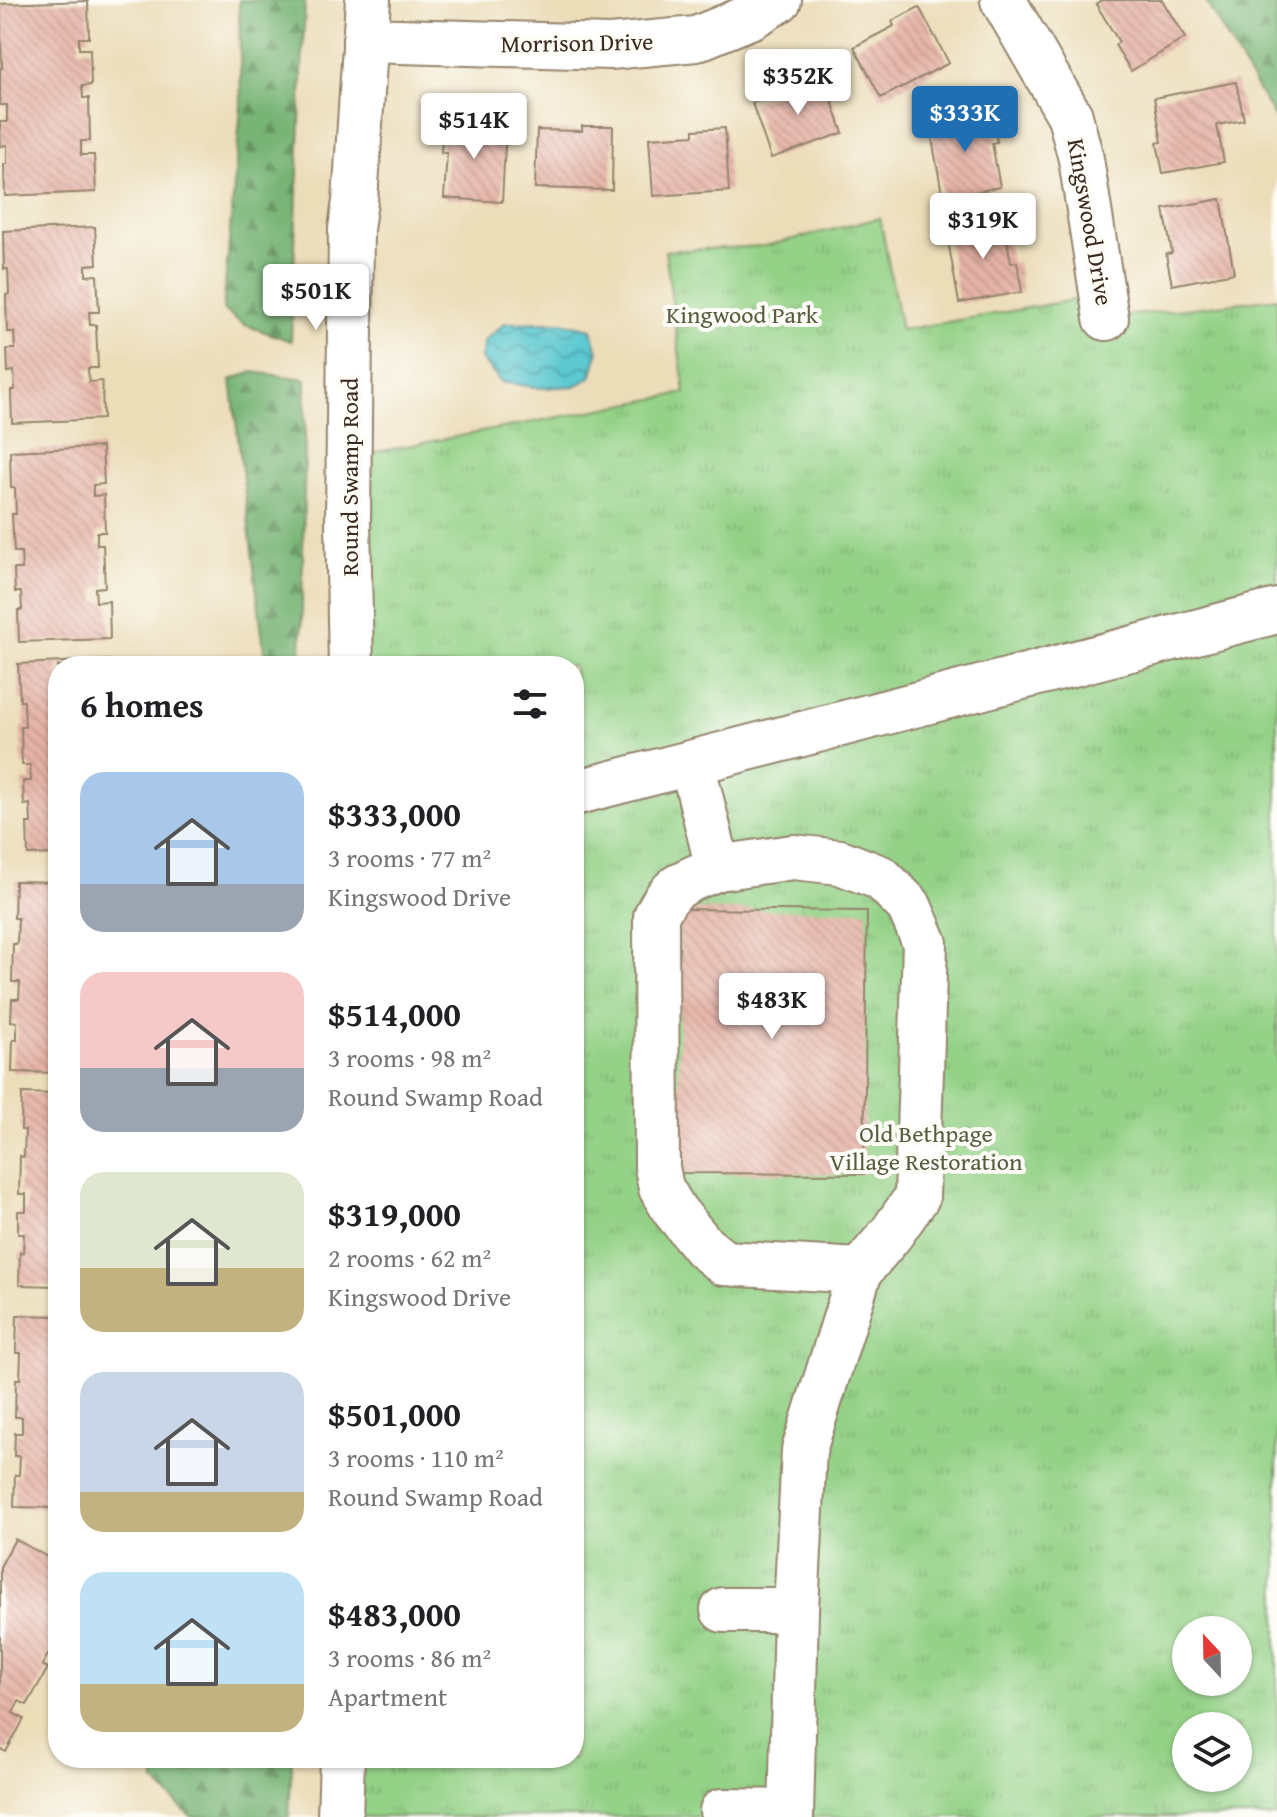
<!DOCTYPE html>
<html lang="en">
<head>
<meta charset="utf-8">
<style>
  :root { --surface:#fff; --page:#f6f6f6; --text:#202124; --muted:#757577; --accent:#1f6fb2 }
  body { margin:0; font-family:"Gentium Book Plus",serif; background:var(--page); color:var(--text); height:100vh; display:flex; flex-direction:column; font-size:30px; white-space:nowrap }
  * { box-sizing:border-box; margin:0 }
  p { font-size:26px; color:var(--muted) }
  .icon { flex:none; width:44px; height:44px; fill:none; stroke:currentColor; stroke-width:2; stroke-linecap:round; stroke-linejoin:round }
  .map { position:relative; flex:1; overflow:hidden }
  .panel { position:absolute; left:48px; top:656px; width:536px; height:1112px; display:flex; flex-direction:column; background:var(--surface); border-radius:32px; box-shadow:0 2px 6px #0004 }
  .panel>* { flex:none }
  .needle { width:52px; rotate:338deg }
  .controls { position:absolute; left:1172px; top:1616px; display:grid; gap:16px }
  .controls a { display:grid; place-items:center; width:80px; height:80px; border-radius:50%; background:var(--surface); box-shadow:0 2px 6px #0004; font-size:40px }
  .price { position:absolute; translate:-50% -68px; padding:0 18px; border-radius:8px; background:#fff; color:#222; font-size:26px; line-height:52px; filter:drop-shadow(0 2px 4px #0008) }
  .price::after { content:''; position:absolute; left:50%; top:48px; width:24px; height:18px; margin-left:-12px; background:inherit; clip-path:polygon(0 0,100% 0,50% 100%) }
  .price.on { background:var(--accent); color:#fff }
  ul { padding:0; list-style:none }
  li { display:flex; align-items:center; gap:24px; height:200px; padding:0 32px }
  li span { display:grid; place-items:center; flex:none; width:224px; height:160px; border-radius:24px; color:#555 }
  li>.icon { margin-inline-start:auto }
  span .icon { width:96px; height:96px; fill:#fffc; stroke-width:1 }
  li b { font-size:34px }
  h2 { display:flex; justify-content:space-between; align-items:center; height:96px; padding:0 32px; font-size:34px }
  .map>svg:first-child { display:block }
</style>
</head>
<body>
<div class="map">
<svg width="1277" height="1817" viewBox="0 0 1277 1817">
  <defs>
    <pattern id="forest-firs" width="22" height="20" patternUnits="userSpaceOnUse" patternTransform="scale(2)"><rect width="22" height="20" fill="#77b474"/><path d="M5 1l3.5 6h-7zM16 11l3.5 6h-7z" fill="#63935f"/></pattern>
    <pattern id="park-tufts" width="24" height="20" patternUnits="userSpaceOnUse" patternTransform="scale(2)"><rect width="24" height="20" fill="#94d287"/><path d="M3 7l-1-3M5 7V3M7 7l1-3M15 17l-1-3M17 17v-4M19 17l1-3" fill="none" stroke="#80b474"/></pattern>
    <pattern id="water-waves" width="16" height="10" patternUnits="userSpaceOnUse" patternTransform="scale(2)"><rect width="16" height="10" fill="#5bc8d0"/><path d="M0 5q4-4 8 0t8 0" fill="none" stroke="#4ca3a8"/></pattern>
    <pattern id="building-back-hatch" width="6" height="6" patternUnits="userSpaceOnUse" patternTransform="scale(2)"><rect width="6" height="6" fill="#e5b2a6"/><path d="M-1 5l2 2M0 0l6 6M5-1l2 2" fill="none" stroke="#c5998e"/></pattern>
  </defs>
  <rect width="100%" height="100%" fill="#fdfcf7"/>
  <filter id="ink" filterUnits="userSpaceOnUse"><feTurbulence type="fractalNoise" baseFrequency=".0125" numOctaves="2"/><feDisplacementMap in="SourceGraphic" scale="16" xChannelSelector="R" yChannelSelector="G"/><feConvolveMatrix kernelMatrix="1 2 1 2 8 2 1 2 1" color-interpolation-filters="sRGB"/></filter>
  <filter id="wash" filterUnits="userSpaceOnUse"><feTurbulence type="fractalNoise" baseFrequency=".006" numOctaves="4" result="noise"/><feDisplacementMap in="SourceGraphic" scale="32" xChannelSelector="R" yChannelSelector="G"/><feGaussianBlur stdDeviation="1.8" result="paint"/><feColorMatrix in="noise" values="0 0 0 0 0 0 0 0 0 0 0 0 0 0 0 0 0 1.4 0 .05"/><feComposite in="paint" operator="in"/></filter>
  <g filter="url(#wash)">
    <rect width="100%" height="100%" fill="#ecddb9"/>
    <g fill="url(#forest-firs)" stroke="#596f49" stroke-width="2">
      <polygon points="239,0 305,0 291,341 245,325 223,310 241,107"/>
      <polygon points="1205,0 1277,0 1277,122"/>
      <polygon points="252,372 306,379 301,666 266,666 231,380"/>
      <polygon points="154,1758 292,1758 289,1817 191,1817 155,1782"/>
    </g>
    <path fill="url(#park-tufts)" stroke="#687e52" stroke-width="2" fill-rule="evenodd" d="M880 218 901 330 1103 295 1107 318 1277 298V1817H344L346 1758H574V666H361L355 456 685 393 665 251 765 246ZM1186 1630H1238V1682H1186ZM1186 1726H1238V1778H1186Z"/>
    <polygon fill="url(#water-waves)" stroke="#4b7977" stroke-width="2" points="561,322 592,329 598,353 591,377 575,386 541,388 501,382 481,359 484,341 505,323"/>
    <g id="blocks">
      <g fill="url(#building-back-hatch)">
        <polygon points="1102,0 1162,0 1185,38 1131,71 1115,45 1119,42 1096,4"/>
        <polygon points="88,1 89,38 79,38 79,49 90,49 91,85 82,86 83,98 89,98 90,141 81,141 81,155 94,155 96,192 5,196 4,164 7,164 7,145 1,146 0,122 7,122 7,105 0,105 0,68 2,68 0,4"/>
        <polygon points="919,7 949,63 881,98 854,47 894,26 892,21"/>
        <polygon points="822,73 843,133 771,158 752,103 794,88 793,84"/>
        <polygon points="1236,82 1244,120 1217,125 1224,162 1163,173 1157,143 1162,142 1154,98"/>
        <polygon points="991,112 997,142 992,143 1000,187 943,198 929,123"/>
        <polygon points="443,122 506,126 502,202 444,198 447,153 441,153"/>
        <polygon points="582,126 613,126 612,190 535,188 537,130 582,131"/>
        <polygon points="725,128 729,191 653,196 649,138 694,135 694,130"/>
        <polygon points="1221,199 1234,273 1172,285 1166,254 1172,253 1164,209"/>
        <polygon points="1003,218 1011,263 1017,262 1022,292 959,303 946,229"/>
        <polygon points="95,227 97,264 86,265 86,276 97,275 99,312 89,312 90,325 96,325 98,368 88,368 89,382 102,381 103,419 12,423 11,390 15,390 14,371 8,372 7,349 15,349 14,332 7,332 6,295 9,294 8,269 4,269 3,231"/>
        <polygon points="102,447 104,484 93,485 93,496 104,495 105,532 97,532 97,545 103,545 105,587 95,588 96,602 109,601 110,639 19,642 18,610 22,610 21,592 15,592 14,569 22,569 21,552 14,552 12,514 16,514 15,488 11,488 10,451"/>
        <polygon points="111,660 111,666 58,666 58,854 28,855 27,823 31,823 30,804 24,805 23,781 31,781 30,765 22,765 21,727 25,727 24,701 20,701 18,664"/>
        <polygon points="15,881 58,882 58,1073 12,1072 13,1040 17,1040 17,1022 11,1021 12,999 19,999 20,982 12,982 13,944 17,944 18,918 14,918"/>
        <polygon points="679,909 867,911 864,1174 679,1173"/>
        <polygon points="22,1093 58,1094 58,1286 19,1285 20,1252 23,1253 24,1234 18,1234 18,1211 26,1211 26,1194 19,1194 20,1156 24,1157 25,1130 21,1130"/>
        <polygon points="17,1315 58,1316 58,1508 14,1507 15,1475 19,1475 20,1456 14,1456 15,1433 22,1433 22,1417 15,1417 16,1379 20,1379 21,1353 16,1353"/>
        <polygon points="15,1539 58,1563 58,1655 57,1658 49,1653 42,1665 48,1668 27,1705 19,1701 13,1713 24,1719 6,1752 0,1749 0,1567"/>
      </g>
    </g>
  </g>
  <g filter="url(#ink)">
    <use href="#blocks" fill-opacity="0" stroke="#94846c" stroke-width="2"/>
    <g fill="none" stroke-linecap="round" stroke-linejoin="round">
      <g stroke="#94846c" stroke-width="48">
        <g id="minor">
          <polyline points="1003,0 1070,116 1081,159 1106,318"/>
          <polyline points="365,40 610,47 696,39 752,16 779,0"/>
          <polyline points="692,763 718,868 793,857 840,862 881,878 909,906 925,943 917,1197 891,1234 860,1271 804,1450 796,1610 791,1817"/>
          <polyline points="574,793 1277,611"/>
          <path d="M718 868C687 881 671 883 656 916L657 1167 661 1188 674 1210 704 1247 724 1263 860 1271"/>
          <polyline points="723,1610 796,1610"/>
          <polyline points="722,1811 791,1812"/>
        </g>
      </g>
      <g stroke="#94846c" stroke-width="48">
        <g id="major">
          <polyline points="351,666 348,521 351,229 355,201 368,0"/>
          <polyline points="340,1817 342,1758"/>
        </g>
      </g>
      <use href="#minor" stroke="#fff" stroke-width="44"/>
      <use href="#major" stroke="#fff" stroke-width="44"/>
    </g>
  </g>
  <g text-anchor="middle" stroke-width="8" stroke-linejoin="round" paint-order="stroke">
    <g font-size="24" fill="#3b2a1e" stroke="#fdfcf7">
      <text transform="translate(577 43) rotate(-1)" y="8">Morrison Drive</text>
      <text transform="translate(1090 222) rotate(80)" y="8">Kingswood Drive</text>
      <text transform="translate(350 477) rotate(-90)" y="8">Round Swamp Road</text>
    </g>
    <g font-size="24" fill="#565c3e" stroke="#fdfcf7">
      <text x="742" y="323">Kingwood Park</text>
      <text x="926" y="1142">Old Bethpage<tspan x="926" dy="28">Village Restoration</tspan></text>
    </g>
  </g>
</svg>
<div class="controls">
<a><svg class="needle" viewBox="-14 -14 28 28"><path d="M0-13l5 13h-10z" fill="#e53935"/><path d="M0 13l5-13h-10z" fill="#757577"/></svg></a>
<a><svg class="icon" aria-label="layers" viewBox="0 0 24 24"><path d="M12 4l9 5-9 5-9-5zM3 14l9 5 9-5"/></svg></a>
</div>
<b class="price" style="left:798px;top:117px">$352K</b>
<b class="price on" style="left:965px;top:154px">$333K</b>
<b class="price" style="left:474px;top:161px">$514K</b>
<b class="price" style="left:983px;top:261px">$319K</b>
<b class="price" style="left:316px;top:332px">$501K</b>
<b class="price" style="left:772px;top:1041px">$483K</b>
<section class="panel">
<h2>6 homes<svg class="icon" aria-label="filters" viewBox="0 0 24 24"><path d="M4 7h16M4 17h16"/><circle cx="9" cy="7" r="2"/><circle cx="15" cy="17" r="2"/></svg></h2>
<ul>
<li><span style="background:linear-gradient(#a9c7e8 70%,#9aa5b1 0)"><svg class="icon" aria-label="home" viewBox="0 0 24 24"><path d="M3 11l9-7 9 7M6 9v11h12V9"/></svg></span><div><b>$333,000</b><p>3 rooms · 77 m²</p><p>Kingswood Drive</p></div></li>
<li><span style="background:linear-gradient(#f6c9c9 60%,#9aa5b1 0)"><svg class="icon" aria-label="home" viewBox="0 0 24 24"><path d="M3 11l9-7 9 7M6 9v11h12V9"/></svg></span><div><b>$514,000</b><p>3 rooms · 98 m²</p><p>Round Swamp Road</p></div></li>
<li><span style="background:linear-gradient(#dfe7d0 60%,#c2b280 0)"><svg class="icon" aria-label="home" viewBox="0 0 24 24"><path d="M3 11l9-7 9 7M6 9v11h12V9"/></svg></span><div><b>$319,000</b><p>2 rooms · 62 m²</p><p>Kingswood Drive</p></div></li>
<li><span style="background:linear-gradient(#c9d6e8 75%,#c2b280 0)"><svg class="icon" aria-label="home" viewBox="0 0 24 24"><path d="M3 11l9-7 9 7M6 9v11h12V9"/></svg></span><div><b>$501,000</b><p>3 rooms · 110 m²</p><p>Round Swamp Road</p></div></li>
<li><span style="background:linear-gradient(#bfe0f5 70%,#c2b280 0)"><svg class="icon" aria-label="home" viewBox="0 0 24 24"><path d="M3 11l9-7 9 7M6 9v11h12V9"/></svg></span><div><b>$483,000</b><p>3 rooms · 86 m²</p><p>Apartment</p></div></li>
</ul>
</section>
</div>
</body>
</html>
